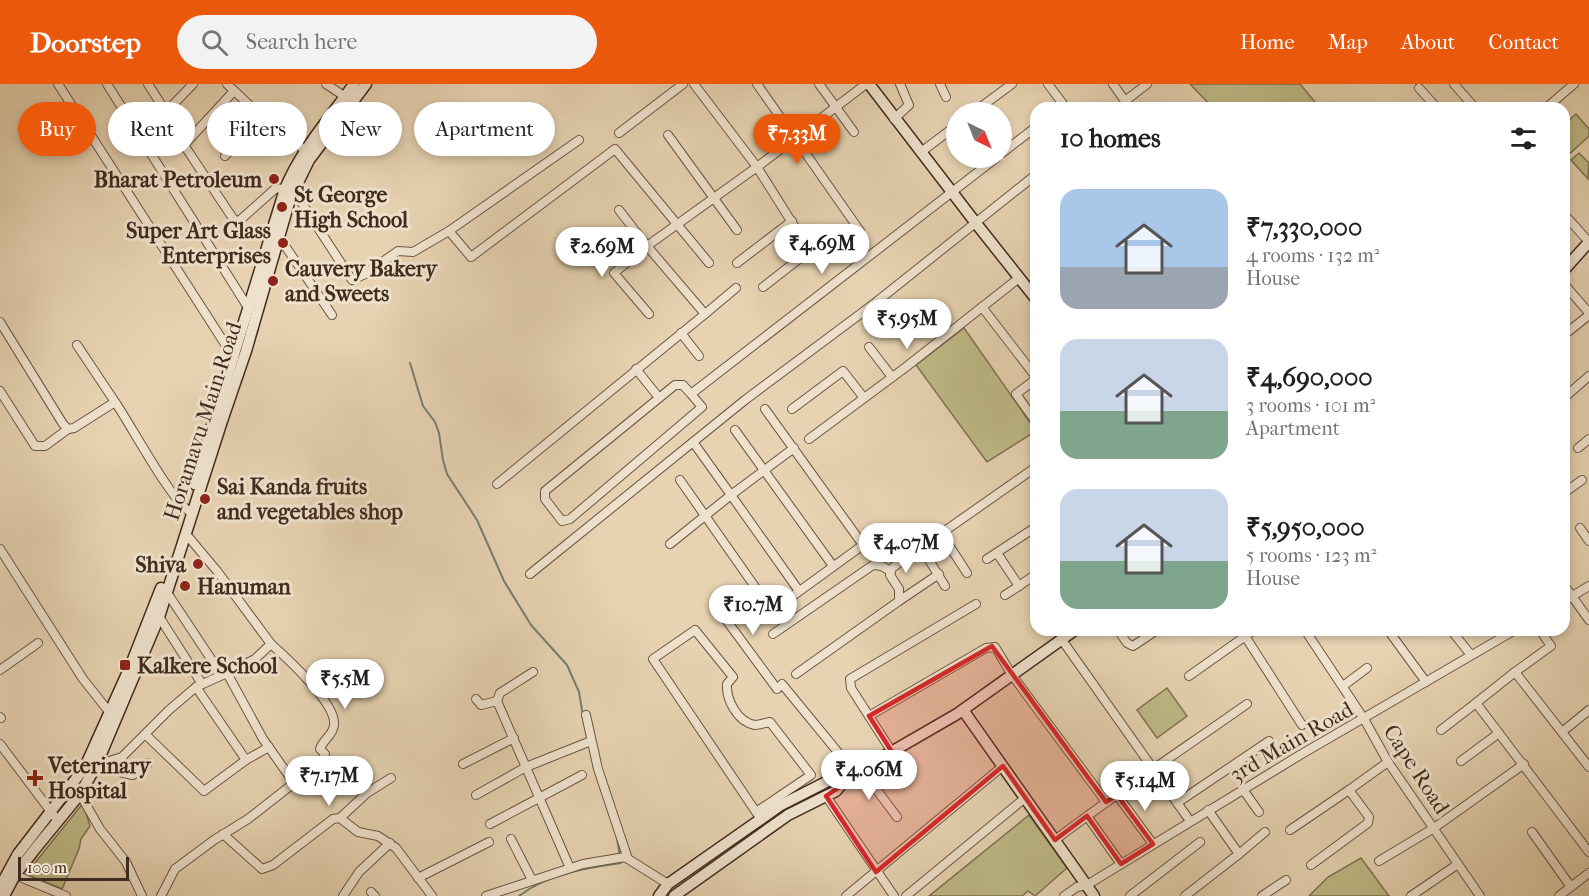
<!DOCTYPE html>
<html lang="en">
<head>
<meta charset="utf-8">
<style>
  :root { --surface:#fff; --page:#f2f2f2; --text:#202124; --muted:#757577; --accent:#ea580c }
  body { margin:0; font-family:"IM FELL French Canon",serif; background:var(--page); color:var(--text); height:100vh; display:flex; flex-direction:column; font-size:22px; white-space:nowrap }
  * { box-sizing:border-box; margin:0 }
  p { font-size:20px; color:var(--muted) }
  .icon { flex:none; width:33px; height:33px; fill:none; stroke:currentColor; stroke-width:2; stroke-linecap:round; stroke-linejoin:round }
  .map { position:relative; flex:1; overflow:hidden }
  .panel { position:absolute; left:1030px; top:18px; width:540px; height:534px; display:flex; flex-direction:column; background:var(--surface); border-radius:18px; box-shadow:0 3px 9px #0003 }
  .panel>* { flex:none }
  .top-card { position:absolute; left:18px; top:18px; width:570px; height:54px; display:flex; gap:12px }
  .needle { width:39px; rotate:137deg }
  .buttons { position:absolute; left:946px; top:18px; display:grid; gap:12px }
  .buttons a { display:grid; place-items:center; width:66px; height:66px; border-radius:50%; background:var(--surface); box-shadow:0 3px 9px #0003; font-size:30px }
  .scale { position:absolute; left:18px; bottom:15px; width:111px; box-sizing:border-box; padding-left:6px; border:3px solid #412b1e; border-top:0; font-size:16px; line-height:21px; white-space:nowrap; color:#412b1e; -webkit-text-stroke:4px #efe2cd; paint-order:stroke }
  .price { position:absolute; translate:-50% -51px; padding:0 14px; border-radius:21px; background:#fff; color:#222; font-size:20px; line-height:39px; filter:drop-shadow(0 2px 3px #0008) }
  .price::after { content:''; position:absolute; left:50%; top:36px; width:18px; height:14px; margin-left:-9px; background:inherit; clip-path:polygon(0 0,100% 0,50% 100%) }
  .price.current { background:var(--accent); color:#fff }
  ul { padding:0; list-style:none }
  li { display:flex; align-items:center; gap:18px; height:150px; padding:0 30px }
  li span { display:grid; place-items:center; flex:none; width:168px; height:120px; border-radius:18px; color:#555 }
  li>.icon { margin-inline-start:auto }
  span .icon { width:72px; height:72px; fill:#fffc; stroke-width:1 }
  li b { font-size:26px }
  h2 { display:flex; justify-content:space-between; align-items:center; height:72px; padding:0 30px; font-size:26px }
  .chip { padding:0 21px; border-radius:27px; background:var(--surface); box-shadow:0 3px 9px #0003; font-size:21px; line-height:54px }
  .chip.current { background:var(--accent); color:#fff }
  header { display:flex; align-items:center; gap:36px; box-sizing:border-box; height:84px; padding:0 30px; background:var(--accent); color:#fff }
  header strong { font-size:28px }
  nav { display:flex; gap:33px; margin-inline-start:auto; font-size:21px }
  .search { width:420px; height:54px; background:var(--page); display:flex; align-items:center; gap:15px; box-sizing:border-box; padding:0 21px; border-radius:33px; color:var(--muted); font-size:22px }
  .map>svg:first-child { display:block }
</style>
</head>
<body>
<header>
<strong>Doorstep</strong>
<div class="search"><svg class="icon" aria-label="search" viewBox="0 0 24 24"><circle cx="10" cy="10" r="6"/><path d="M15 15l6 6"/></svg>Search here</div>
<nav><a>Home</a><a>Map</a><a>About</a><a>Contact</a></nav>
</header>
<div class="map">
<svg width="1589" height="812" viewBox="0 0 1589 812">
  <rect width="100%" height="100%" fill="#e7d3b2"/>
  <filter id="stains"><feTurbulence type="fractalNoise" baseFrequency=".00333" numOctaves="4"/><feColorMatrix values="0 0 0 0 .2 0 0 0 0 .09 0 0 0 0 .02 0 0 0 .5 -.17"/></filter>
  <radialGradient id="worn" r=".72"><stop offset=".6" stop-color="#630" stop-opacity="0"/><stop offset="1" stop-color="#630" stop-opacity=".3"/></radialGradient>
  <g fill="#beba87" stroke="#807252" stroke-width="1.5">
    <polygon points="1190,0 1300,0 1320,24 1213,24"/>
    <polygon points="1576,30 1589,45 1589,52 1565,74 1565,40"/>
    <polygon points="1579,69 1589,79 1588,95 1571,76"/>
    <polygon points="964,244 1036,347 987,378 916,281"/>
    <polygon points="1167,604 1187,632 1157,654 1137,626"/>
    <polygon points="83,719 90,742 81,755 79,765 62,805 26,790"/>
    <polygon points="1029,731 1067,784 1035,812 1028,807 1022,812 929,812"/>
    <polygon points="1361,774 1389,812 1309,812 1328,793"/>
  </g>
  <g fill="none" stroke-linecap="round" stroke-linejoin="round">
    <g stroke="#758070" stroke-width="2">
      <polyline points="410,279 423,322 435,338 439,349 443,376 447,390 477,436 504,497 531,541 567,581 579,608 583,632"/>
      <polyline points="595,687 601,704"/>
      <path d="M519 812C547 790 587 784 621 779L617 754"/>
    </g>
    <g stroke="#6a5543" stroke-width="10">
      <g id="street">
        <polyline points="58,0 234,274"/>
        <polyline points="107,0 249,225"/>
        <polyline points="148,0 166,28 184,61 234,136 239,137 276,104 294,107 352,196 365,190 398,167 413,168 449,147"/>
        <polyline points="227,0 262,33 306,67"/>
        <polyline points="326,0 347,14"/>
        <polyline points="694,0 757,83 808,164 804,171 763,203"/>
        <polyline points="757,0 860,147"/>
        <polyline points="819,0 854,48"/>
        <polyline points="940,0 946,13"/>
        <polyline points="1048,0 1066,24"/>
        <polyline points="1113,0 1125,17 1147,0"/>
        <polyline points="1454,0 1475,24"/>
        <polyline points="1419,4 1437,24"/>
        <polyline points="1546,24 1574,0"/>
        <polyline points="166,28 193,0"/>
        <polyline points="974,28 1012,0"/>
        <polyline points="894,35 909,21 900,0"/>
        <polyline points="619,49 683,0"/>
        <polyline points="668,51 737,146"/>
        <polyline points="579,56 449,147 471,173 615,65 709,179"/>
        <polyline points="184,61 234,7"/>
        <polyline points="921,68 957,41"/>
        <polyline points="1002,69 1036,43"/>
        <polyline points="225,72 262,33"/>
        <polyline points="619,126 647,162 614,189 649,230"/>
        <polyline points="1564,130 1589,158"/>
        <polyline points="279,153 332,231"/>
        <polyline points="737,179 792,137"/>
        <polyline points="1564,200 1589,229"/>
        <polyline points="982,223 1036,293"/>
        <polyline points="705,230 736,204"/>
        <path d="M0 238 63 340 68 345 74 344 115 318C130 339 173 421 192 429"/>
        <polyline points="681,249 699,272"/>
        <polyline points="1564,251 1589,231"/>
        <polyline points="77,261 115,318"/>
        <polyline points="869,263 892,293"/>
        <polyline points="636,285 656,310"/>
        <polyline points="1036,295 1016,310 1036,338"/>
        <polyline points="0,307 35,362 45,362 68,345"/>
        <polyline points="691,310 683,301 675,301 545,407 545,415 562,437 570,435 702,323 691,310 996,74"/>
        <polyline points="1565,313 1589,292"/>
        <polyline points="792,325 843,287 864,314"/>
        <polyline points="735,346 833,482"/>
        <polyline points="809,355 906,283 1019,194"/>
        <polyline points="693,358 731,411 794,364"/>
        <polyline points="1578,364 1589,355"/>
        <polyline points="680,396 772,527 863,461 765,325"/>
        <polyline points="497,400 705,230 647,162 757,83 866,0"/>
        <polyline points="1564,409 1582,396"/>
        <polyline points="1580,444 1589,457"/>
        <polyline points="941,449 967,489"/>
        <polyline points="186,450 217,487 271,560 255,575 227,589"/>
        <polyline points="670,460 731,411 799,507"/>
        <polyline points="921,463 945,502"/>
        <polyline points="0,465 83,595 110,629"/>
        <polyline points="997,469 1019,502 1036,490"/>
        <polyline points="987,475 1036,443"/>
        <polyline points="530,490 745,316 875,219 1033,93 1036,98"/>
        <polyline points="1564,501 1589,536"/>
        <polyline points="166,507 215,581"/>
        <polyline points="1005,511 1019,502"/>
        <polyline points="899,517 939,490"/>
        <polyline points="1564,517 1589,502"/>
        <polyline points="716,522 777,605 782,600 855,689"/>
        <polyline points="158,531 202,600"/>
        <polyline points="1118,546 1127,559 1133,562 1157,546"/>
        <polyline points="1305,546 1364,635 1388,678 1480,812"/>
        <polyline points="1388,546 1426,598"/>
        <polyline points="1451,546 1471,571"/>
        <polyline points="1540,546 1551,562 1515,588 1476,619 1589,768"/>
        <polyline points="773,550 873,481 882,482 890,487"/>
        <polyline points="1245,552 1302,641"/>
        <polyline points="1062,556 1190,737"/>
        <path d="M271 560C287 574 337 620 334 641 333 652 323 655 320 665L325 670 323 675 294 699"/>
        <polyline points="0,586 38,559"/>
        <polyline points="1515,588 1589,683"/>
        <polyline points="796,590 899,517 899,505 890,491 892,484 1036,383"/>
        <polyline points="1189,592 1254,546"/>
        <polyline points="1343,602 1367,584"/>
        <polyline points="196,603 246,676"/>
        <polyline points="476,615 481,621 497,617"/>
        <polyline points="497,617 570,784"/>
        <polyline points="497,617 500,609 533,588"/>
        <polyline points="586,631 598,685 628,775"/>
        <polyline points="869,632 986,564 995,563 1012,591 1106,718"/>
        <polyline points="0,633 1,634"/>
        <polyline points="1441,646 1476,619"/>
        <polyline points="1562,648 1589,626"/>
        <polyline points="145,650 204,707 246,676 269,663"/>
        <polyline points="0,660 58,737"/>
        <polyline points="892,668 851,604 850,595 976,520"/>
        <polyline points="1461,677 1499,649"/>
        <polyline points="108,678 123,689 133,691 148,679"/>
        <polyline points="463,680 514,654"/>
        <polyline points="94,682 122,673 169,626 196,603 227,589 263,655 294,699 248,735 214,756 175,785 161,812"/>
        <polyline points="861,685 897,733"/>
        <polyline points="71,702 80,710 100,745 126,778 142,812"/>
        <polyline points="1244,707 1259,728"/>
        <polyline points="476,711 526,683 591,657"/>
        <polyline points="1117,711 1153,760"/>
        <polyline points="826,712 894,812"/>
        <polyline points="1177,719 1269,657"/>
        <path d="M756 728 811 691 770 638C765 639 759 641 755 641 737 638 726 615 727 600L733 593 695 546 653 575 756 728 761 735"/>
        <polyline points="1087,732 1121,780"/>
        <polyline points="340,734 367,709 391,694"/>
        <polyline points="490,740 582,691"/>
        <polyline points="1290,746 1349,706"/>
        <polyline points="1532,748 1571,803"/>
        <polyline points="223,750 262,785 273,781 333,735 340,734 358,748 378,752 396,764 432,812"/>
        <polyline points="511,755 532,796"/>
        <path d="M1055 756C1118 708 1183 665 1247 620"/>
        <polyline points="1239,770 1265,748"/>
        <polyline points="1379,777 1434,744 1524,680"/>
        <polyline points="1311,781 1368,739 1369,733 1349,706 1388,678"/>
        <polyline points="15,791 66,812"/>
        <polyline points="418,794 489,758"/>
        <polyline points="371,808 375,812"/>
        <polyline points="343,812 359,788 390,759"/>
        <polyline points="486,812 583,780 625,773 668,800"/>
        <polyline points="846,812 1003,682"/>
        <polyline points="906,812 1025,714"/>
        <polyline points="1064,812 1077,803 1087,801 1300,671 1515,546"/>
        <polyline points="1130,812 1200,758"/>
        <polyline points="1185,812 1239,770 1208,726"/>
        <polyline points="1262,812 1286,796"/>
        <polyline points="1411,812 1458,780"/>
        <polyline points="1559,812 1589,789"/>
      </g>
    </g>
    <g stroke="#412b1e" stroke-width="13">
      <g id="secondary">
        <polyline points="869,0 975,138 1036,215"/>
        <polyline points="1564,186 1589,158"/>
        <path d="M194 400 285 105C301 66 330 34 354 0"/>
        <polyline points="963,626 1094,812"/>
        <polyline points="0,803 18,770 85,683 130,583 161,504"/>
        <polyline points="4,812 15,791 35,765 80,710 96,682 159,533 222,337 246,267 290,115 309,76 366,0"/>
        <polyline points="659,812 668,800 781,721 832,695 845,696"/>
        <polyline points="674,812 788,731 836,707 845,696 855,689 957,630 1075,546"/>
      </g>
    </g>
    <use href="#street" stroke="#efe2cd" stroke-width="8"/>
    <use href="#secondary" stroke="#efe2cd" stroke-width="10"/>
  </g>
  <path fill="#d62828" fill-opacity="0.2" stroke="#d62828" stroke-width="4.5" stroke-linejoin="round" d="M992 562 1106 718 1117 711 1153 760 1121 780 1087 732 1055 756 1003 682 876 788 826 712 892 668 869 632Z"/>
  <g fill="#8f2418" stroke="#efe2cd" stroke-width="2">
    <circle cx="274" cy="95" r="6"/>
    <circle cx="282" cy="123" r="6"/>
    <circle cx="283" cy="159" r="6"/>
    <circle cx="273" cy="197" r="6"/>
    <circle cx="205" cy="415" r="6"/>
    <circle cx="198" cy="480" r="6"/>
    <circle cx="185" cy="502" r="6"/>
    <rect x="119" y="575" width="12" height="12" rx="3"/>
    <path d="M32 685h6v6h6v6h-6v6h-6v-6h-6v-6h6z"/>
  </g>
  <g text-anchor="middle" stroke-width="6" stroke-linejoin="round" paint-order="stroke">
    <g font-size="22" font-weight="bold" fill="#412b1e" stroke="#efe2cd" text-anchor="start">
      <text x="262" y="103" text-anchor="end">Bharat Petroleum</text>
      <text x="294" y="118">St George<tspan x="294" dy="25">High School</tspan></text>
      <text x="271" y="154" text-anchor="end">Super Art Glass<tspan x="271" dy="25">Enterprises</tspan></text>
      <text x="285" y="192">Cauvery Bakery<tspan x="285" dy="25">and Sweets</tspan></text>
      <text x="217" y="410">Sai Kanda fruits<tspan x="217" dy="25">and vegetables shop</tspan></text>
      <text x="186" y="488" text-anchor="end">Shiva</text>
      <text x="197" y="510">Hanuman</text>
      <text x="137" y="589">Kalkere School</text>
      <text x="48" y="689">Veterinary<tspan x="48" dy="25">Hospital</tspan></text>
    </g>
    <g font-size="22" fill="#412b1e" stroke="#efe2cd">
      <text transform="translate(202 337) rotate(-72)" y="8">Horamavu Main Road</text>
      <text transform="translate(1291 657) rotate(-30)" y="8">3rd Main Road</text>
      <text transform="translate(1417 685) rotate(57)" y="8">Cape Road</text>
    </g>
  </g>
  <rect width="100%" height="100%" filter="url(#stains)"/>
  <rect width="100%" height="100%" fill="url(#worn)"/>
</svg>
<div class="buttons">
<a><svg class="needle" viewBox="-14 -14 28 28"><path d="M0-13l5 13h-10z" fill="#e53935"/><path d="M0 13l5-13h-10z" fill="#757577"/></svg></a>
</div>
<div class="scale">100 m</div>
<b class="price current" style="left:797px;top:81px">₹7.33M</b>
<b class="price" style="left:822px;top:191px">₹4.69M</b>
<b class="price" style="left:602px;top:194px">₹2.69M</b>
<b class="price" style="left:907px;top:266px">₹5.95M</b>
<b class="price" style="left:906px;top:490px">₹4.07M</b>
<b class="price" style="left:753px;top:552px">₹10.7M</b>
<b class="price" style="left:345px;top:626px">₹5.5M</b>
<b class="price" style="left:869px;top:717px">₹4.06M</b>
<b class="price" style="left:329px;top:723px">₹7.17M</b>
<b class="price" style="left:1145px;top:728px">₹5.14M</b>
<div class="top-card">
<a class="chip current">Buy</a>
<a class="chip">Rent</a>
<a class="chip">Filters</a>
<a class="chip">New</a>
<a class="chip">Apartment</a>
</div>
<section class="panel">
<h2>10 homes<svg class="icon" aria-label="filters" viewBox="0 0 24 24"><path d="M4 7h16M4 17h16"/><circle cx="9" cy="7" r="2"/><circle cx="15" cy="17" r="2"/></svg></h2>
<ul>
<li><span style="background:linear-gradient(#a9c7e8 65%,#9aa5b1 0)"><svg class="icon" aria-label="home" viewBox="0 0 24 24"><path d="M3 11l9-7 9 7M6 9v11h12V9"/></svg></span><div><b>₹7,330,000</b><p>4 rooms · 132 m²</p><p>House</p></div></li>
<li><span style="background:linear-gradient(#c9d6e8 60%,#7fa58c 0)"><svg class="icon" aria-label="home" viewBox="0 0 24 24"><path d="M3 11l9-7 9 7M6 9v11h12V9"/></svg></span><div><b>₹4,690,000</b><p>3 rooms · 101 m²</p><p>Apartment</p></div></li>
<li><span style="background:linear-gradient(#c9d6e8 60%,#7fa58c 0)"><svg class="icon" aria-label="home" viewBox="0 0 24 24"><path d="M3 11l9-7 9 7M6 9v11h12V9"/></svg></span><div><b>₹5,950,000</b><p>5 rooms · 123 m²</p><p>House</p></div></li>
</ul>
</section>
</div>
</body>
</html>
